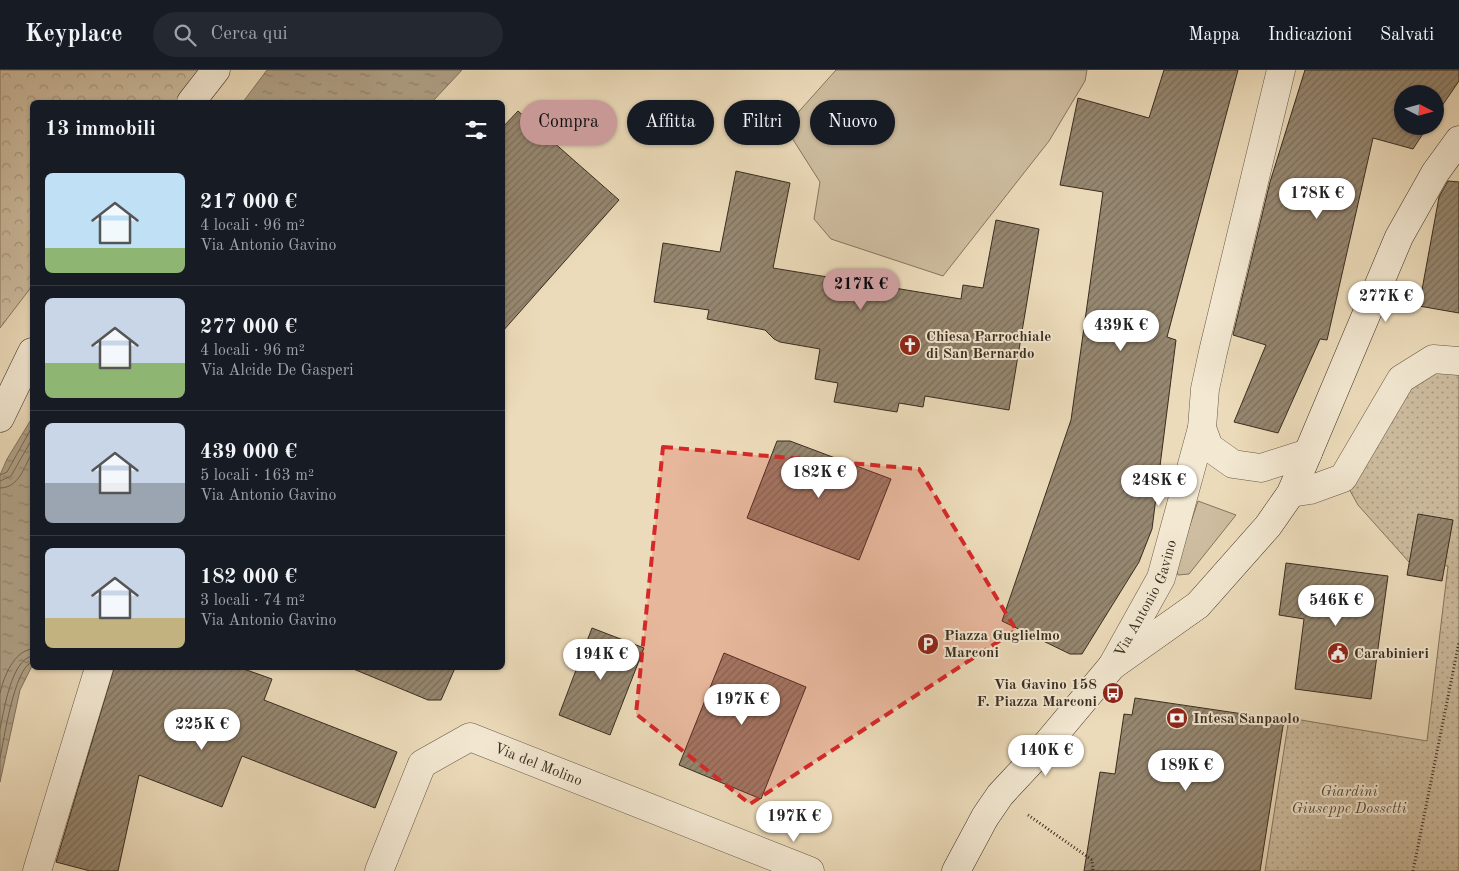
<!DOCTYPE html>
<html lang="it">
<head>
<meta charset="utf-8">
<style>
  :root { --surface:#171b24; --page:#242831; --text:#f1f3f6; --muted:#9ea1a6; --line:#363941; --accent:#c59692 }
  body { margin:0; font-family:"Old Standard TT",serif; background:var(--page); color:var(--text); height:100vh; display:flex; flex-direction:column; font-size:19px; white-space:nowrap }
  * { box-sizing:border-box; margin:0 }
  p { font-size:16px; color:var(--muted) }
  .icon { flex:none; width:28px; height:28px; fill:none; stroke:currentColor; stroke-width:2; stroke-linecap:round; stroke-linejoin:round }
  .map { position:relative; flex:1; overflow:hidden }
  .panel { position:absolute; left:30px; top:30px; width:475px; height:570px; display:flex; flex-direction:column; background:var(--surface); border-radius:8px; box-shadow:0 1px 4px #0004 }
  .panel>* { flex:none }
  .guide { position:absolute; left:520px; top:30px; width:475px; height:45px; display:flex; gap:10px }
  .needle { width:32px; rotate:96deg }
  .buttons { position:absolute; left:1394px; top:15px; display:grid; gap:10px }
  .buttons a { display:grid; place-items:center; width:50px; height:50px; border-radius:50%; background:var(--surface); box-shadow:0 1px 4px #0004; font-size:25px }
  .price { position:absolute; translate:-50% -42px; padding:0 11px; border-radius:18px; background:#fff; color:#222; font-size:16px; line-height:32px; filter:drop-shadow(0 1px 2px #0008) }
  .price::after { content:''; position:absolute; left:50%; top:30px; width:15px; height:11px; margin-left:-8px; background:inherit; clip-path:polygon(0 0,100% 0,50% 100%) }
  .price.selected { background:var(--accent); color:#111 }
  ul { padding:0; list-style:none }
  li { display:flex; align-items:center; gap:15px; height:125px; padding:0 15px }
  li+li { border-top:1px solid var(--line) }
  li span { display:grid; place-items:center; flex:none; width:140px; height:100px; border-radius:8px; color:#555 }
  li>.icon { margin-inline-start:auto }
  span .icon { width:60px; height:60px; fill:#fffc; stroke-width:1 }
  li b { font-size:21px }
  h2 { display:flex; justify-content:space-between; align-items:center; height:60px; padding:0 15px; font-size:21px }
  .chip { padding:0 18px; border-radius:22px; background:var(--surface); box-shadow:0 1px 4px #0004; font-size:18px; line-height:45px }
  .chip.selected { background:var(--accent); color:#111 }
  header { display:flex; align-items:center; gap:30px; box-sizing:border-box; height:70px; padding:0 25px; background:var(--surface); border-bottom:1px solid var(--line) }
  header strong { font-size:24px }
  nav { display:flex; gap:28px; margin-inline-start:auto; font-size:18px }
  .search { width:350px; height:45px; background:var(--page); display:flex; align-items:center; gap:12px; box-sizing:border-box; padding:0 18px; border-radius:28px; color:var(--muted); font-size:19px }
  .map>svg:first-child { display:block }
</style>
</head>
<body>
<header>
<strong>Keyplace</strong>
<div class="search"><svg class="icon" aria-label="search" viewBox="0 0 24 24"><circle cx="10" cy="10" r="6"/><path d="M15 15l6 6"/></svg>Cerca qui</div>
<nav><a>Mappa</a><a>Indicazioni</a><a>Salvati</a></nav>
</header>
<div class="map">
<svg width="1459" height="801" viewBox="0 0 1459 801">
  <defs>
    <pattern id="forest-crowns" width="20" height="18" patternUnits="userSpaceOnUse" patternTransform="scale(1.25)"><rect width="20" height="18" fill="#cebda0"/><path d="M2 6a3 3 0 1 1 6 0M12 15a3 3 0 1 1 6 0" fill="none" stroke="#a89a82"/></pattern>
    <pattern id="garden-dots" width="8" height="8" patternUnits="userSpaceOnUse" patternTransform="scale(1.25)"><rect width="8" height="8" fill="#cebda0"/><path d="M2 2h.1M6 6h.1" fill="none" stroke="#a89a82" stroke-width="1.8" stroke-linecap="round"/></pattern>
    <pattern id="water-ripples" width="26" height="14" patternUnits="userSpaceOnUse" patternTransform="scale(1.25)"><rect width="26" height="14" fill="#afa086"/><path d="M2 4q2-2 4 0t4 0M15 11q2-2 4 0t4 0" fill="none" stroke="#8f836d"/></pattern>
    <pattern id="building-hatch" width="6" height="6" patternUnits="userSpaceOnUse" patternTransform="scale(1.25)"><rect width="6" height="6" fill="#968770"/><path d="M-1 1l2-2M0 6l6-6M5 7l2-2" fill="none" stroke="#7b6f5c"/></pattern>
  </defs>
  <rect width="100%" height="100%" fill="#ecdbba"/>
  <filter id="stains"><feTurbulence type="fractalNoise" baseFrequency=".004" numOctaves="4"/><feColorMatrix values="0 0 0 0 .2 0 0 0 0 .09 0 0 0 0 .02 0 0 0 .5 -.17"/></filter>
  <radialGradient id="worn" r=".72"><stop offset=".6" stop-color="#630" stop-opacity="0"/><stop offset="1" stop-color="#630" stop-opacity=".3"/></radialGradient>
  <g fill="#cebda0" stroke="#847560">
    <polygon points="836,0 1087,0 1085,11 1049,71 943,206 831,169 814,149 820,112 785,57"/>
    <polygon points="1198,431 1236,445 1189,504 1178,505 1176,497"/>
  </g>
  <polygon fill="url(#forest-crowns)" stroke="#847560" points="0,0 201,0 176,32 32,32 32,216 0,258"/>
  <polygon fill="url(#garden-dots)" stroke="#847560" points="1459,291 1459,801 1265,801 1289,648 1427,671 1448,496 1409,492 1358,435 1343,408 1401,309"/>
  <g fill="url(#water-ripples)" stroke="#80725d">
    <polygon points="267,0 462,0 432,32 243,32"/>
    <polygon points="32,348 32,596 20,620 0,712 0,405 7,389"/>
  </g>
  <g fill="none" stroke-linecap="round" stroke-linejoin="round">
    <g stroke="#746653" stroke-width="1">
      <polyline points="0,405 7,402 32,357"/>
      <polyline points="0,411 11,406 32,369"/>
      <path d="M0 418C19 418 24 397 32 383"/>
      <path d="M0 623C4 606 14 581 32 579"/>
      <path d="M0 659C4 641 11 590 32 586"/>
      <path d="M0 688C4 670 14 598 32 592"/>
    </g>
  </g>
  <g fill="url(#building-hatch)" stroke="#392d20">
    <polygon points="1164,0 1238,0 1167,267 1176,270 1152,459 1139,492 1082,584 1070,584 1002,551 1071,350 1103,122 1060,115 1078,28 1149,48"/>
    <polygon points="1305,0 1459,0 1459,11 1435,46 1435,24 1402,24 1402,56 1428,56 1413,79 1373,68 1327,270 1320,269 1278,363 1234,352 1266,275 1233,265 1270,112"/>
    <polygon points="518,41 619,130 502,262 502,58"/>
    <polygon points="736,101 790,113 773,198 961,229 963,215 983,218 996,150 1039,159 1009,340 925,326 923,337 899,333 897,342 834,332 838,313 815,309 820,279 780,272 774,269 765,260 707,249 709,240 654,232 663,173 720,182"/>
    <polygon points="1448,111 1459,112 1459,243 1419,236 1439,127"/>
    <polygon points="777,371 790,371 891,409 859,490 747,448"/>
    <polygon points="1418,444 1453,450 1442,511 1407,505"/>
    <polygon points="1286,493 1388,506 1371,629 1295,619 1304,549 1279,545"/>
    <polygon points="592,558 644,578 610,665 559,645"/>
    <polygon points="724,583 806,617 761,729 679,695"/>
    <polygon points="114,598 241,598 272,609 264,630 397,682 375,738 242,686 222,737 139,705 118,801 90,801 56,792"/>
    <polygon points="351,598 455,598 441,630 428,630"/>
    <polygon points="1135,628 1284,650 1260,801 1084,801 1100,702 1115,704 1124,644 1132,645"/>
  </g>
  <g fill="none" stroke-linecap="round" stroke-linejoin="round">
    <g stroke="#665846" stroke-width="29">
      <g id="minor">
        <polyline points="1291,423 1310,420 1343,408 1401,309 1433,289 1459,291"/>
        <polyline points="37,801 99,598"/>
        <path id="s1" d="M379 801 422 694 470 667 810 801"/>
      </g>
    </g>
    <g stroke="#665846" stroke-width="29">
      <g id="tertiary">
        <polyline points="1202,358 1209,377 1233,394 1261,398 1308,383"/>
        <path id="s2" d="M1112 596 1161 508 1202 358 1205 319 1213 282 1281 0"/>
      </g>
    </g>
    <g stroke="#392d20" stroke-width="29">
      <g id="secondary">
        <polyline points="191,32 216,0"/>
        <polyline points="0,348 32,282"/>
        <polyline points="956,801 985,747 1000,725 1040,682 1112,596 1198,535 1268,456 1291,423 1399,167 1435,103 1459,70"/>
      </g>
    </g>
    <g stroke="#392d20" stroke-width="3" stroke-dasharray="1 2.5" stroke-linecap="butt">
      <polyline points="1028,745 1092,790 1093,801"/>
      <polyline points="1413,801 1459,572"/>
    </g>
    <use href="#minor" stroke="#f3e8d2" stroke-width="28"/>
    <use href="#tertiary" stroke="#f3e8d2" stroke-width="28"/>
    <use href="#secondary" stroke="#f3e8d2" stroke-width="28"/>
  </g>
  <path fill="#d62828" fill-opacity="0.2" stroke="#d62828" stroke-width="4" stroke-dasharray="10 6" stroke-linejoin="round" d="M663 377 919 399 1016 560 750 734 636 644Z"/>
  <defs>
    <g id="church-disc" transform="scale(1.125)"><circle r="9.5" fill="#8f2418" stroke="#f3e8d2"/><path d="M-1.2-6h2.4v3.5h3.3v2.4h-3.3V6h-2.4V-.1h-3.3v-2.4h3.3Z" fill="#fff"/></g>
    <g id="parking-disc" transform="scale(1.125)"><circle r="9.5" fill="#8f2418" stroke="#f3e8d2"/><path d="M-3.5-5.5H1a3.5 3.5 0 0 1 0 7H-1V5.5H-3.5ZM-1-3.4V-.6H.8a1.4 1.4 0 0 0 0-2.8Z" fill="#fff"/></g>
    <g id="civic-disc" transform="scale(1.125)"><circle r="9.5" fill="#8f2418" stroke="#f3e8d2"/><path d="M-.6-6.5H3V-4.5H.6V-3L4-1V1h2V6H-6V1h2V-1L-.6-3ZM-1.2 2.5V6h2.4V2.5Z" fill="#fff"/></g>
    <g id="bus-disc" transform="scale(1.125)"><circle r="9.5" fill="#8f2418" stroke="#f3e8d2"/><path d="M-5-6H5V4H4V6H2V4H-2V6H-4V4H-5ZM-3.5-4V0h7V-4ZM-3.5 1.2v1.5H-2V1.2ZM2 1.2v1.5H3.5V1.2Z" fill="#fff"/></g>
    <g id="bank-disc" transform="scale(1.125)"><circle r="9.5" fill="#8f2418" stroke="#f3e8d2"/><path d="M-6-4H6V4H-6ZM0-2.3a2.3 2.3 0 1 0 0 4.6a2.3 2.3 0 1 0 0-4.6Z" fill="#fff"/></g>
  </defs>
  <g fill-rule="evenodd">
    <use href="#church-disc" x="910" y="275"/>
    <use href="#parking-disc" x="928" y="574"/>
    <use href="#civic-disc" x="1338" y="583"/>
    <use href="#bus-disc" x="1113" y="623"/>
    <use href="#bank-disc" x="1177" y="648"/>
  </g>
  <g text-anchor="middle" stroke-width="4" stroke-linejoin="round" paint-order="stroke">
    <g font-size="15" font-weight="bold" fill="#392d20" stroke="#f3e8d2" text-anchor="start">
      <text x="926" y="271">Chiesa Parrochiale<tspan x="926" dy="17">di San Bernardo</tspan></text>
      <text x="944" y="570">Piazza Guglielmo<tspan x="944" dy="17">Marconi</tspan></text>
      <text x="1354" y="588">Carabinieri</text>
      <text x="1097" y="619" text-anchor="end">Via Gavino 158<tspan x="1097" dy="17">F. Piazza Marconi</tspan></text>
      <text x="1193" y="653">Intesa Sanpaolo</text>
    </g>
    <g font-size="15" fill="#392d20" stroke="#f3e8d2">
      <text dy="5" stroke="none"><textPath href="#s2" startOffset="76">Via Antonio Gavino</textPath></text>
      <text dy="5" stroke="none"><textPath href="#s1" startOffset="244">Via del Molino</textPath></text>
    </g>
    <g font-size="15" font-style="italic" fill="#574a3a" stroke="#f3e8d2">
      <text x="1349" y="726">Giardini<tspan x="1349" dy="17">Giuseppe Dossetti</tspan></text>
    </g>
  </g>
  <rect width="100%" height="100%" filter="url(#stains)"/>
  <rect width="100%" height="100%" fill="url(#worn)"/>
</svg>
<div class="buttons">
<a><svg class="needle" viewBox="-14 -14 28 28"><path d="M0-13l5 13h-10z" fill="#e53935"/><path d="M0 13l5-13h-10z" fill="#9ea1a6"/></svg></a>
</div>
<b class="price" style="left:1317px;top:150px">178K €</b>
<b class="price selected" style="left:861px;top:241px">217K €</b>
<b class="price" style="left:1386px;top:253px">277K €</b>
<b class="price" style="left:1121px;top:282px">439K €</b>
<b class="price" style="left:819px;top:429px">182K €</b>
<b class="price" style="left:1159px;top:437px">248K €</b>
<b class="price" style="left:1336px;top:557px">546K €</b>
<b class="price" style="left:601px;top:611px">194K €</b>
<b class="price" style="left:742px;top:656px">197K €</b>
<b class="price" style="left:202px;top:681px">225K €</b>
<b class="price" style="left:1046px;top:707px">140K €</b>
<b class="price" style="left:1186px;top:722px">189K €</b>
<b class="price" style="left:794px;top:773px">197K €</b>
<div class="guide">
<a class="chip selected">Compra</a>
<a class="chip">Affitta</a>
<a class="chip">Filtri</a>
<a class="chip">Nuovo</a>
</div>
<section class="panel">
<h2>13 immobili<svg class="icon" aria-label="filters" viewBox="0 0 24 24"><path d="M4 7h16M4 17h16"/><circle cx="9" cy="7" r="2"/><circle cx="15" cy="17" r="2"/></svg></h2>
<ul>
<li><span style="background:linear-gradient(#bfe0f5 75%,#8fb573 0)"><svg class="icon" aria-label="home" viewBox="0 0 24 24"><path d="M3 11l9-7 9 7M6 9v11h12V9"/></svg></span><div><b>217 000 €</b><p>4 locali · 96 m²</p><p>Via Antonio Gavino</p></div></li>
<li><span style="background:linear-gradient(#c9d6e8 65%,#8fb573 0)"><svg class="icon" aria-label="home" viewBox="0 0 24 24"><path d="M3 11l9-7 9 7M6 9v11h12V9"/></svg></span><div><b>277 000 €</b><p>4 locali · 96 m²</p><p>Via Alcide De Gasperi</p></div></li>
<li><span style="background:linear-gradient(#c9d6e8 60%,#9aa5b1 0)"><svg class="icon" aria-label="home" viewBox="0 0 24 24"><path d="M3 11l9-7 9 7M6 9v11h12V9"/></svg></span><div><b>439 000 €</b><p>5 locali · 163 m²</p><p>Via Antonio Gavino</p></div></li>
<li><span style="background:linear-gradient(#c9d6e8 70%,#c2b280 0)"><svg class="icon" aria-label="home" viewBox="0 0 24 24"><path d="M3 11l9-7 9 7M6 9v11h12V9"/></svg></span><div><b>182 000 €</b><p>3 locali · 74 m²</p><p>Via Antonio Gavino</p></div></li>
</ul>
</section>
</div>
</body>
</html>
